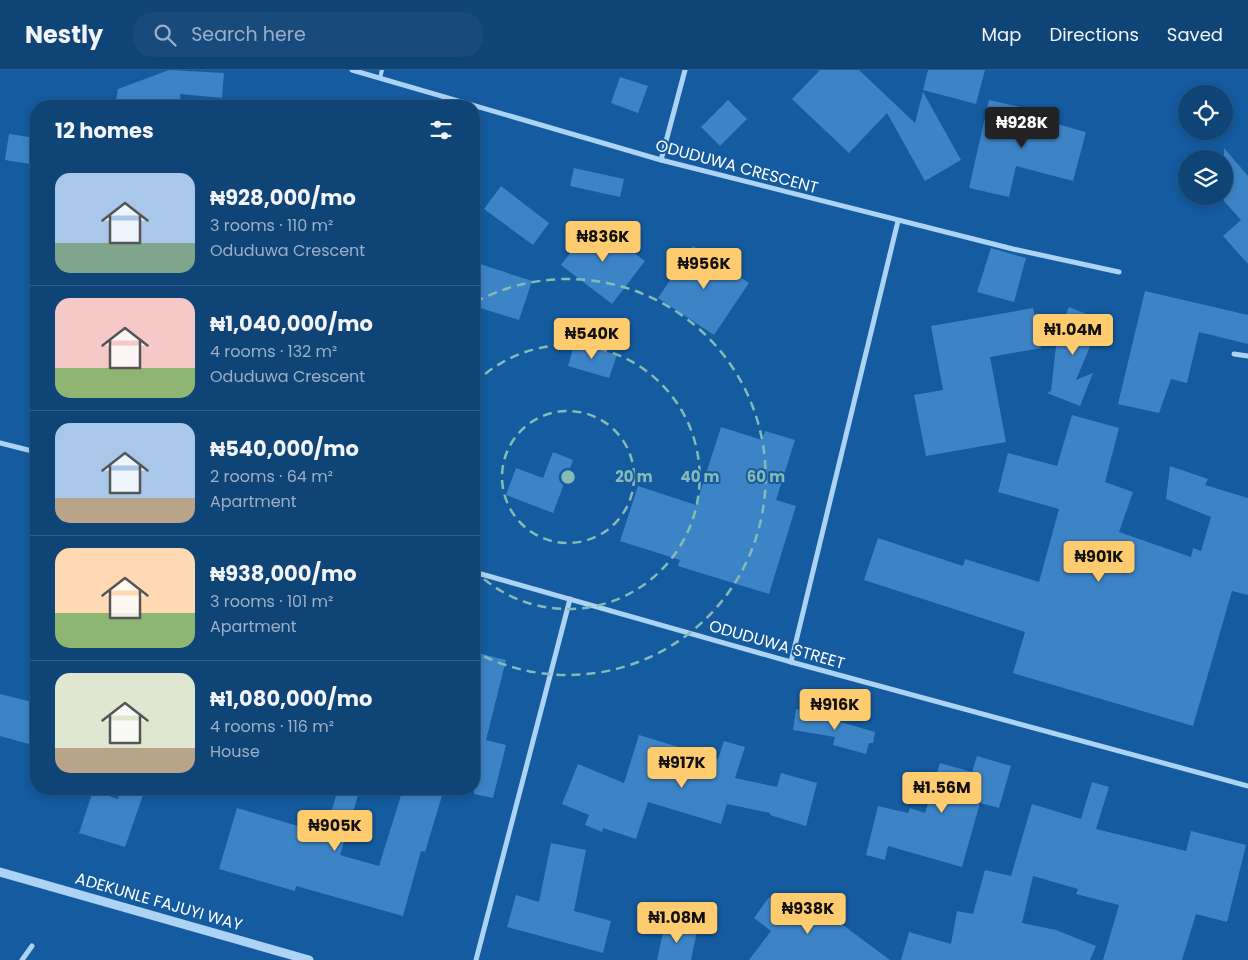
<!DOCTYPE html>
<html lang="en">
<head>
<meta charset="utf-8">
<style>
  :root { --surface:#0f4477; --page:#184b7c; --text:#f1f3f6; --muted:#9bb0c6; --line:#2f5c89; --accent:#ffcb6f }
  body { margin:0; font-family:Poppins,sans-serif; background:var(--page); color:var(--text); height:100vh; display:flex; flex-direction:column; font-size:19px; white-space:nowrap }
  * { box-sizing:border-box; margin:0 }
  p { font-size:16px; color:var(--muted) }
  .icon { flex:none; width:28px; height:28px; fill:none; stroke:currentColor; stroke-width:2; stroke-linecap:round; stroke-linejoin:round }
  .map { position:relative; flex:1; overflow:hidden }
  .details { position:absolute; left:30px; top:30px; width:450px; height:695px; display:flex; flex-direction:column; background:var(--surface); border-radius:20px; box-shadow:0 2px 8px #0003,0 0 0 1px var(--line) }
  .details>* { flex:none }
  .controls { position:absolute; left:1178px; top:15px; display:grid; gap:10px }
  .controls a { display:grid; place-items:center; width:55px; height:55px; border-radius:50%; background:var(--surface); box-shadow:0 2px 8px #0003,0 0 0 1px var(--line); font-size:25px }
  .price { position:absolute; translate:-50% -42px; padding:0 11px; border-radius:5px; background:var(--accent); color:#111; font-size:16px; line-height:32px; filter:drop-shadow(0 1px 2px #0008) }
  .price::after { content:''; position:absolute; left:50%; top:30px; width:15px; height:11px; margin-left:-8px; background:inherit; clip-path:polygon(0 0,100% 0,50% 100%) }
  .price.active { background:#222; color:#fff }
  ul { padding:0; list-style:none }
  li { display:flex; align-items:center; gap:15px; height:125px; padding:0 25px }
  li+li { border-top:1px solid var(--line) }
  li span { display:grid; place-items:center; flex:none; width:140px; height:100px; border-radius:15px; color:#555 }
  li>.icon { margin-inline-start:auto }
  span .icon { width:60px; height:60px; fill:#fffc; stroke-width:1 }
  li b { font-size:21px }
  h2 { display:flex; justify-content:space-between; align-items:center; height:60px; padding:0 25px; font-size:21px }
  header { display:flex; align-items:center; gap:30px; box-sizing:border-box; height:70px; padding:0 25px; background:var(--surface); border-bottom:1px solid var(--line) }
  header strong { font-size:24px }
  nav { display:flex; gap:28px; margin-inline-start:auto; font-size:18px }
  .search { width:350px; height:45px; background:var(--page); display:flex; align-items:center; gap:12px; box-sizing:border-box; padding:0 18px; border-radius:20px; color:var(--muted); font-size:19px }
  .map>svg:first-child { display:block }
</style>
</head>
<body>
<header>
<strong>Nestly</strong>
<div class="search"><svg class="icon" aria-label="search" viewBox="0 0 24 24"><circle cx="10" cy="10" r="6"/><path d="M15 15l6 6"/></svg>Search here</div>
<nav><a>Map</a><a>Directions</a><a>Saved</a></nav>
</header>
<div class="map">
<svg width="1248" height="890" viewBox="0 0 1248 890">
  <rect width="100%" height="100%" fill="#145b9f"/>
  <g fill="#3d84c6">
    <polygon points="169,0 224,3 222,28 180,24 181,36 115,36 118,19"/>
    <polygon points="820,0 859,0 915,53 923,22 961,90 925,111 887,43 849,83 792,29"/>
    <polygon points="928,0 985,0 976,34 923,20"/>
    <polygon points="620,7 648,16 638,43 611,33"/>
    <polygon points="728,30 747,49 720,76 701,57"/>
    <polygon points="989,30 1029,39 1028,46 1086,62 1073,111 1016,96 1009,127 969,118"/>
    <polygon points="9,64 36,68 36,95 5,90"/>
    <polygon points="1224,78 1248,106 1248,194 1223,166 1241,150 1224,131"/>
    <polygon points="574,98 624,109 620,127 570,116"/>
    <polygon points="501,116 549,153 533,175 484,139"/>
    <polygon points="594,152 645,191 612,234 561,195"/>
    <polygon points="693,176 749,213 714,265 658,228"/>
    <polygon points="991,178 1026,188 1014,232 977,222"/>
    <polygon points="474,192 532,211 519,250 474,236"/>
    <polygon points="1145,221 1248,245 1248,274 1199,262 1187,313 1171,309 1159,343 1118,334"/>
    <polygon points="1069,237 1101,250 1076,310 1093,303 1080,336 1047,323 1051,321 1057,267"/>
    <polygon points="1033,238 1041,278 990,287 1006,372 926,386 914,325 943,320 931,256"/>
    <polygon points="575,272 617,285 609,308 568,296"/>
    <polygon points="1072,345 1119,358 1105,412 1133,422 1119,462 1191,487 1193,478 1201,481 1211,447 1166,429 1170,396 1208,409 1205,415 1248,428 1248,525 1232,521 1193,656 1013,603 1025,562 864,510 878,468 963,496 965,489 1039,512 1059,439 998,422 1008,383 1057,396"/>
    <polygon points="721,357 762,370 765,361 795,370 776,430 796,436 769,524 678,496 680,490 620,471 638,416 696,435"/>
    <polygon points="553,382 573,390 553,443 506,425 516,398 543,408"/>
    <polygon points="474,582 506,590 486,670 506,675 493,728 474,724"/>
    <polygon points="0,624 36,633 36,676 0,666"/>
    <polygon points="796,639 875,662 873,673 869,673 866,684 833,675 835,667 793,660"/>
    <polygon points="639,665 718,689 724,671 745,677 735,708 777,717 781,703 817,713 806,756 770,745 770,743 727,734 721,754 648,732 636,769 603,758 602,762 585,755 589,745 562,734 578,694 624,713"/>
    <polygon points="977,686 1011,696 999,738 980,733 962,797 888,776 885,790 866,785 878,736 908,743 910,738 925,743 940,693 972,702"/>
    <polygon points="1092,712 1109,717 1096,759 1186,781 1191,761 1246,775 1227,852 1196,844 1182,890 1103,890 1119,835 1076,824 1078,819 1033,806 1022,853 1056,860 1096,876 1090,890 901,890 909,862 951,874 957,841 973,844 985,800 1011,806 1032,734 1081,749"/>
    <polygon points="121,719 145,719 125,777 79,763 93,721 118,729"/>
    <polygon points="338,719 360,719 340,785 379,796 403,719 444,719 425,782 421,781 403,846 296,816 295,821 219,799 237,738 325,764"/>
    <polygon points="551,773 586,780 574,841 611,851 603,883 507,857 516,825 539,832"/>
    <polygon points="801,824 890,890 749,890 771,861 754,848 769,827 788,841"/>
    <polygon points="665,854 697,861 691,890 657,890"/>
  </g>
  <g fill="none" stroke-linecap="round" stroke-linejoin="round">
    <polyline stroke="#acd2f4" stroke-width="4" points="380,8 382,0"/>
    <g stroke="#acd2f4" stroke-width="5">
      <polyline points="352,0 661,90 1013,179 1119,202"/>
      <polyline points="661,90 685,0"/>
      <polyline points="1234,284 1248,286"/>
      <polyline points="0,373 36,382"/>
      <polyline points="474,502 791,592 1248,716"/>
      <polyline points="791,592 898,151"/>
      <polyline points="22,890 32,876"/>
      <polyline points="476,890 570,529"/>
    </g>
    <polyline stroke="#acd2f4" stroke-width="9" points="0,802 309,890"/>
  </g>
  <g fill="none" stroke="#87bab6" stroke-width="2.5" stroke-dasharray="9 6">
    <circle cx="568" cy="407" r="66"/>
    <path d="M474 314A132 132 0 1 1 474 500"/>
    <path d="M475 232A198 198 0 1 1 475 582"/>
  </g>
  <g text-anchor="middle" stroke-width="4" stroke-linejoin="round" paint-order="stroke">
    <g font-size="16" fill="#fff" stroke="#145b9f">
      <text transform="translate(737 96) rotate(15)" y="6">ODUDUWA CRESCENT</text>
      <text transform="translate(777 574) rotate(16)" y="6">ODUDUWA STREET</text>
      <text transform="translate(159 831) rotate(16)" y="6">ADEKUNLE FAJUYI WAY</text>
    </g>
  </g>
  <circle cx="568" cy="407" r="8" fill="#87bab6" stroke="#145b9f" stroke-width="2.5"/>
  <g font-size="15" text-anchor="middle" font-weight="bold" fill="#87bab6" stroke="#145b9f" stroke-width="4" stroke-linejoin="round" paint-order="stroke">
    <text x="634" y="412">20 m</text>
    <text x="700" y="412">40 m</text>
    <text x="766" y="412">60 m</text>
  </g>
</svg>
<div class="controls">
<a><svg class="icon" aria-label="locate" viewBox="0 0 24 24"><circle cx="12" cy="12" r="6"/><path d="M12 2v4M12 18v4M2 12h4M18 12h4"/></svg></a>
<a><svg class="icon" aria-label="layers" viewBox="0 0 24 24"><path d="M12 4l9 5-9 5-9-5zM3 14l9 5 9-5"/></svg></a>
</div>
<b class="price active" style="left:1022px;top:79px">₦928K</b>
<b class="price" style="left:603px;top:193px">₦836K</b>
<b class="price" style="left:704px;top:220px">₦956K</b>
<b class="price" style="left:1073px;top:286px">₦1.04M</b>
<b class="price" style="left:592px;top:290px">₦540K</b>
<b class="price" style="left:1099px;top:513px">₦901K</b>
<b class="price" style="left:835px;top:661px">₦916K</b>
<b class="price" style="left:682px;top:719px">₦917K</b>
<b class="price" style="left:942px;top:744px">₦1.56M</b>
<b class="price" style="left:335px;top:782px">₦905K</b>
<b class="price" style="left:808px;top:865px">₦938K</b>
<b class="price" style="left:677px;top:874px">₦1.08M</b>
<section class="details">
<h2>12 homes<svg class="icon" aria-label="filters" viewBox="0 0 24 24"><path d="M4 7h16M4 17h16"/><circle cx="9" cy="7" r="2"/><circle cx="15" cy="17" r="2"/></svg></h2>
<ul>
<li><span style="background:linear-gradient(#a9c7e8 70%,#7fa58c 0)"><svg class="icon" aria-label="home" viewBox="0 0 24 24"><path d="M3 11l9-7 9 7M6 9v11h12V9"/></svg></span><div><b>₦928,000/mo</b><p>3 rooms · 110 m²</p><p>Oduduwa Crescent</p></div></li>
<li><span style="background:linear-gradient(#f6c9c9 70%,#8fb573 0)"><svg class="icon" aria-label="home" viewBox="0 0 24 24"><path d="M3 11l9-7 9 7M6 9v11h12V9"/></svg></span><div><b>₦1,040,000/mo</b><p>4 rooms · 132 m²</p><p>Oduduwa Crescent</p></div></li>
<li><span style="background:linear-gradient(#a9c7e8 75%,#b9a48a 0)"><svg class="icon" aria-label="home" viewBox="0 0 24 24"><path d="M3 11l9-7 9 7M6 9v11h12V9"/></svg></span><div><b>₦540,000/mo</b><p>2 rooms · 64 m²</p><p>Apartment</p></div></li>
<li><span style="background:linear-gradient(#ffd9b3 65%,#8fb573 0)"><svg class="icon" aria-label="home" viewBox="0 0 24 24"><path d="M3 11l9-7 9 7M6 9v11h12V9"/></svg></span><div><b>₦938,000/mo</b><p>3 rooms · 101 m²</p><p>Apartment</p></div></li>
<li><span style="background:linear-gradient(#dfe7d0 75%,#b9a48a 0)"><svg class="icon" aria-label="home" viewBox="0 0 24 24"><path d="M3 11l9-7 9 7M6 9v11h12V9"/></svg></span><div><b>₦1,080,000/mo</b><p>4 rooms · 116 m²</p><p>House</p></div></li>
</ul>
</section>
</div>
</body>
</html>
